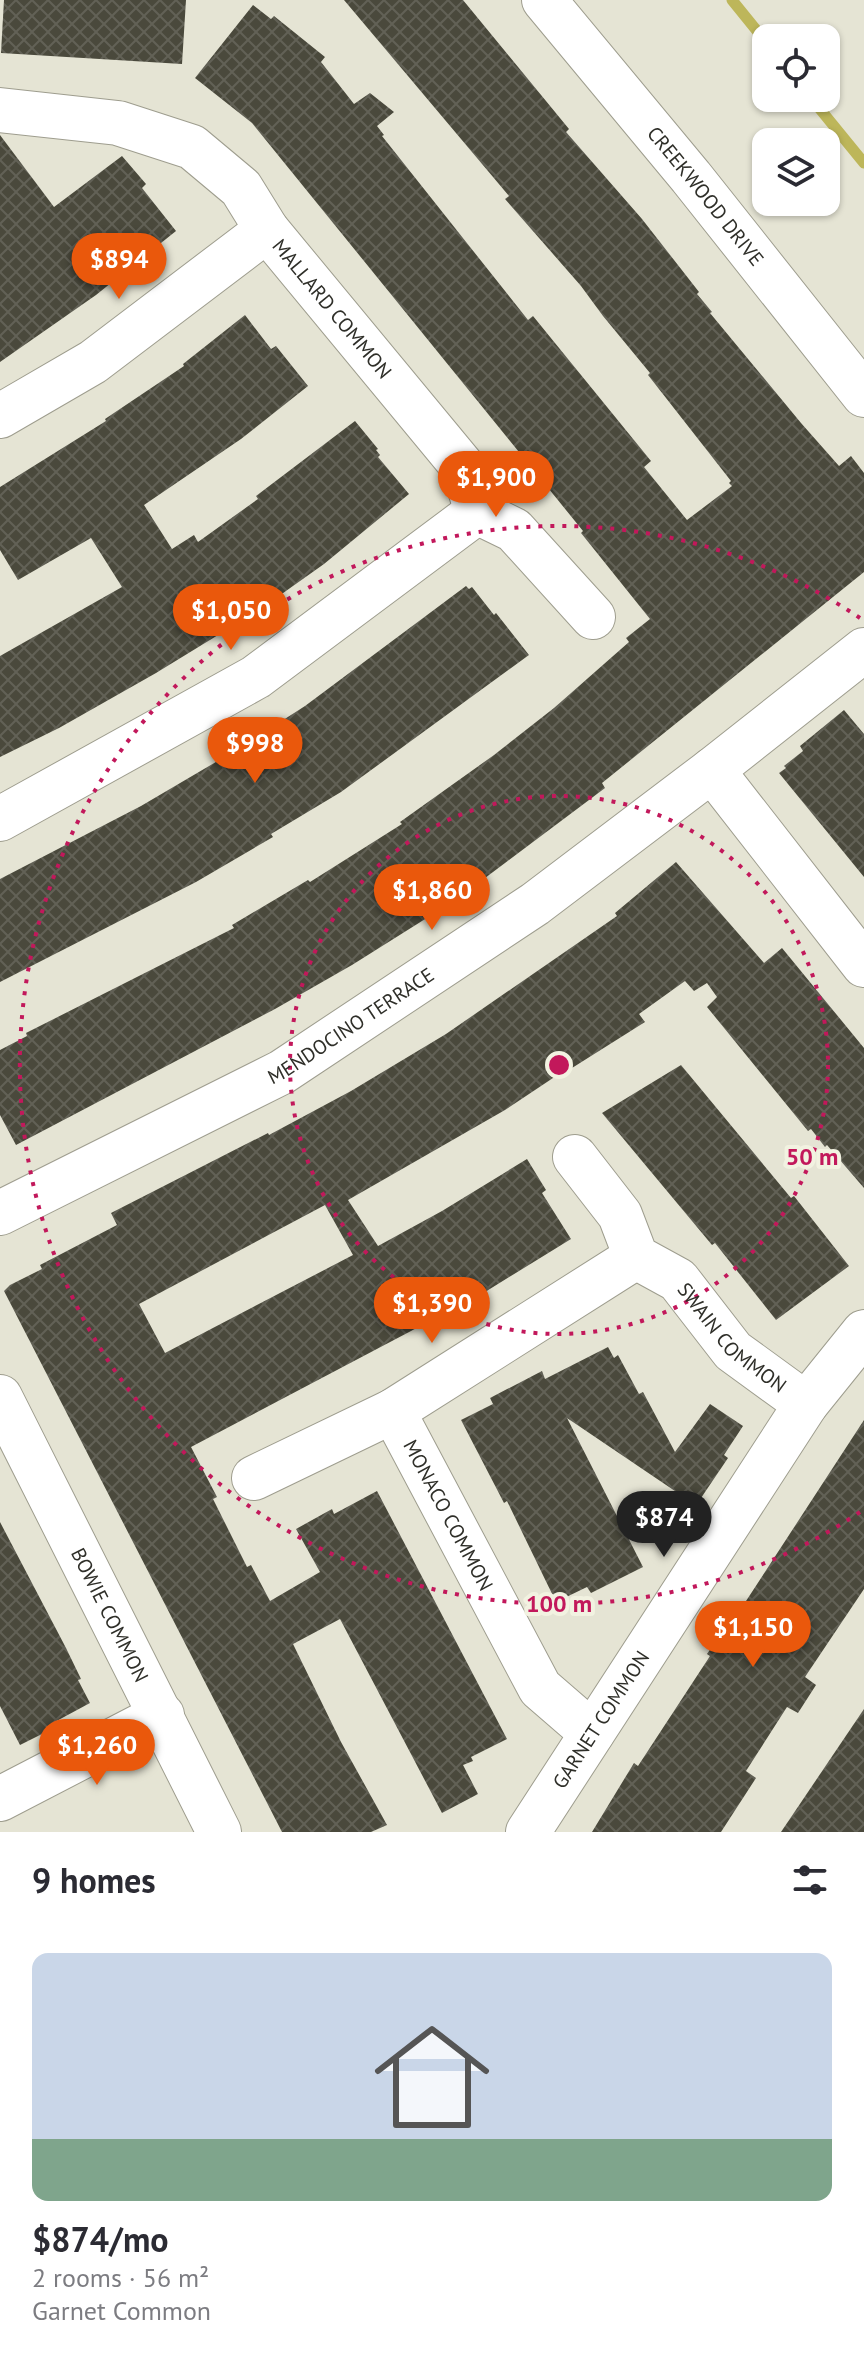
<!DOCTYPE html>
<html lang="en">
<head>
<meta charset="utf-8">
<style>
  :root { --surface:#fff; --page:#f2f2f3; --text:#2b2b33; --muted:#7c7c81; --line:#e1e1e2; --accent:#ea580c }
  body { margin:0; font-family:"PT Sans",sans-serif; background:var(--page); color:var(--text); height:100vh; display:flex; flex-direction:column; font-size:30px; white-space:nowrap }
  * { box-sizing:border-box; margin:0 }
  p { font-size:26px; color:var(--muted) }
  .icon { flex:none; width:44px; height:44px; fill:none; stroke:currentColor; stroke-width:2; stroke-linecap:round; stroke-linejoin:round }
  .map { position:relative; height:1832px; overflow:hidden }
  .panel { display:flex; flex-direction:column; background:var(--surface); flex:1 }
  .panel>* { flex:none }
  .fabs { position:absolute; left:752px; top:24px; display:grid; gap:16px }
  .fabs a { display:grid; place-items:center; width:88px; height:88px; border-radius:16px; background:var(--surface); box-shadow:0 2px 6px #0004; font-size:40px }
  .price { position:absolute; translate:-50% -68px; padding:0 18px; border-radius:28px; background:var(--accent); color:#fff; font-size:26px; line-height:52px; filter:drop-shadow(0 2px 4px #0008) }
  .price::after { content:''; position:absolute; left:50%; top:48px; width:24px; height:18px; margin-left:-12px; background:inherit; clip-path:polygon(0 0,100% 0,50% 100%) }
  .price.on { background:#222; color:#fff }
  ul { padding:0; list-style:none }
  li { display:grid; align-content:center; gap:16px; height:424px; padding:0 32px }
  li+li { border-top:2px solid var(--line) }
  li span { display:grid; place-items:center; height:248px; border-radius:16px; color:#555 }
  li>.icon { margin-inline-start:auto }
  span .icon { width:144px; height:144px; fill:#fffc; stroke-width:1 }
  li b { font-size:34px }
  h2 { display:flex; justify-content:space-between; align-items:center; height:96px; padding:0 32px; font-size:34px }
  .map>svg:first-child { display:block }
</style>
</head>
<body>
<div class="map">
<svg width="864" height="1832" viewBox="0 0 864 1832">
  <defs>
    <pattern id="building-cross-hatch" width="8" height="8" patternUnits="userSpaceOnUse" patternTransform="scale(2)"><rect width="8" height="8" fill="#4a493c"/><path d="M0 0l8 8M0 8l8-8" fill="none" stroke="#626156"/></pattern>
  </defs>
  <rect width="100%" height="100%" fill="#e5e4d4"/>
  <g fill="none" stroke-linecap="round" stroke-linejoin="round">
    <g stroke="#bdb65a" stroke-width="11">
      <polyline points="732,0 766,42"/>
      <polyline points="811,98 864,163"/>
    </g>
  </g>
  <g fill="url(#building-cross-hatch)" fill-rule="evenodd">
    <polygon points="4,0 186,0 182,64 1,53"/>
    <polygon points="344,0 463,0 569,129 566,132 642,219 699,292 697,294 712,312 710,313 801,423 839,466 851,456 864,473 864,572 602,783 605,788 457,899 352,965 275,1009 16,1145 0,1115 0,1050 27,1036 26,1033 234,928 232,925 308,880 310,882 402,824 400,822 494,755 554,708 629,642 626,638 650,619 581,533 583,531 252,123 195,78 253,5 271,19 274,16 325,57 321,62 354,104 370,93 394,112 377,126 384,135 382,136 528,320 533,316 651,461 644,467 687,520 732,486 729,483 731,481 648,375 650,373 603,316 581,286 505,199 509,196"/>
    <polygon points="0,135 54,207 122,156 146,184 142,188 176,231 96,295 0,362"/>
    <polygon points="245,315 271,349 276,346 308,386 241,439 144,505 172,549 194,535 198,542 258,499 256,496 355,421 378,449 376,450 380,455 378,457 409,494 324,564 262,608 156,673 59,728 0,757 0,656 122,587 91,538 18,580 0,550 0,487 106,421 105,419 184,366 183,364"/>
    <polygon points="466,586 469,589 472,587 494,615 496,613 529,655 341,792 271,834 273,837 196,882 0,982 0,879 141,806 238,749 305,706"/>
    <polygon points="844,710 864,734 864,877 779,773 786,768 784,766 803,751 800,746"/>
    <path d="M676 862 764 963 782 948 864 1048V1188L827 1145 825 1147 811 1129 808 1131 707 1007 717 997 707 983 694 991 685 981 639 1014 645 1022 572 1068 571 1066 505 1110 348 1200 378 1246 442 1211 527 1159 546 1190 542 1193 571 1239 485 1292 191 1447 217 1497 213 1499 247 1567 251 1565 270 1601 320 1572 296 1529 332 1509 334 1514 377 1491 507 1739 471 1757 473 1761 463 1765 478 1794 442 1813 340 1619 293 1644 341 1742 387 1825 371 1832H282L4 1291 10 1285 42 1269 40 1265 117 1225 111 1213 268 1133 269 1135 351 1091 446 1034 617 916 615 913ZM325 1205 353 1255 165 1353 139 1304Z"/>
    <polygon points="681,1065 791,1198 794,1196 849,1266 776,1320 715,1243 712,1245 602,1113"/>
    <polygon points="608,1347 614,1358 618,1355 639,1394 643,1392 675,1452 710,1404 743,1426 724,1455 728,1458 701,1498 706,1512 567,1418 643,1567 591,1593 587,1587 556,1602 507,1501 504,1503 461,1420 493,1404 490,1398 542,1371 545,1379"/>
    <polygon points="864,1420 864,1589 805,1677 816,1685 798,1713 787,1707 746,1771 756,1778 721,1832 592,1832 634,1763 638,1766 710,1656 707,1654 729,1622 731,1624"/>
    <polygon points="0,1522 66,1648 81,1679 78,1680 90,1703 51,1724 54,1728 20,1745 0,1706"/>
    <polygon points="864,1709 864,1832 781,1832"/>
  </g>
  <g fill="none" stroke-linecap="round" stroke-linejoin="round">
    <g stroke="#9e9d8e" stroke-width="46">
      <g id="minor">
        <path id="s1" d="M544 0 691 177 864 395"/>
        <path id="s2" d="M0 110 118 123 192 147 241 188 267 230 463 467 477 512 514 530 593 617"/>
        <polyline points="0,416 93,362 267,230"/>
        <polyline points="712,770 864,965"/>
        <polyline points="0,819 256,677 477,512"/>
        <path id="s3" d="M575 1157 620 1215 636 1257 678 1280 733 1351 806 1404"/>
        <path id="s4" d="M0 1213 282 1072 535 904 712 770 864 650"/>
        <path id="s5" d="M0 1397 219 1832"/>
        <path id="s6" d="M393 1411 540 1688 592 1733"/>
        <polyline points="254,1478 393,1411 636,1257"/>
        <polyline points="0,1799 162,1715"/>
        <path id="s7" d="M528 1832 806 1404 864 1332"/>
      </g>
    </g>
    <use href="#minor" stroke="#fff" stroke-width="44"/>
  </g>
  <g fill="none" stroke="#c2185b" stroke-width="4" stroke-dasharray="4 8">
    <circle cx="559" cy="1065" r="269"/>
    <path d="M860 1512A539 539 0 1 1 860 618"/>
  </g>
  <g text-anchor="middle" stroke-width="8" stroke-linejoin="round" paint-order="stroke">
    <g font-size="20" fill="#2f2f29" stroke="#f2f2e1">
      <text dy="7" stroke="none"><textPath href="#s1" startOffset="254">CREEKWOOD DRIVE</textPath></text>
      <text dy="7" stroke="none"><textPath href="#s2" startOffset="412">MALLARD COMMON</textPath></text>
      <text dy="7" stroke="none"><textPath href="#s4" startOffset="398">MENDOCINO TERRACE</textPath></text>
      <text dy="7" stroke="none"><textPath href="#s3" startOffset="246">SWAIN COMMON</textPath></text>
      <text dy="7" stroke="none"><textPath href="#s6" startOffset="118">MONACO COMMON</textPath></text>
      <text dy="7" stroke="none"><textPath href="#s5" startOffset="244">BOWIE COMMON</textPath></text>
      <text dy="7" stroke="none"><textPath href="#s7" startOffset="134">GARNET COMMON</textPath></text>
    </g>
  </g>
  <circle cx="559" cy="1065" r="12" fill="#c2185b" stroke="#f2f2e1" stroke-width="4"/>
  <g font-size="24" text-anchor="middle" font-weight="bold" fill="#c2185b" stroke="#f2f2e1" stroke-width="8" stroke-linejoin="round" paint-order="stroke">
    <text x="812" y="1165">50 m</text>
    <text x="559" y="1612">100 m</text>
  </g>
</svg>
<div class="fabs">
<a><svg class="icon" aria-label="locate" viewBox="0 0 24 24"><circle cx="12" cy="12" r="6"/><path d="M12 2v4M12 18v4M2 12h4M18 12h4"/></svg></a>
<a><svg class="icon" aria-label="layers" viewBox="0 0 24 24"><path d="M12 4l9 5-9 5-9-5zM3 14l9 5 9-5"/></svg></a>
</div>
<b class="price" style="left:119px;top:301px">$894</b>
<b class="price" style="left:496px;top:519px">$1,900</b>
<b class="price" style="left:231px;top:652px">$1,050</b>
<b class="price" style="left:255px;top:785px">$998</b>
<b class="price" style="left:432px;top:932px">$1,860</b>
<b class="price" style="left:432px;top:1345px">$1,390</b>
<b class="price on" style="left:664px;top:1559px">$874</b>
<b class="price" style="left:753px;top:1669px">$1,150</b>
<b class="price" style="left:97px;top:1787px">$1,260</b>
</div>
<section class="panel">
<h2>9 homes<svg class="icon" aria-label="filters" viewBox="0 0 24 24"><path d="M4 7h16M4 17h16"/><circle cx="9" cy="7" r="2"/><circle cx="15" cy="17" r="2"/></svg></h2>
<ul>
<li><span style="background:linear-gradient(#c9d6e8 75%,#7fa58c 0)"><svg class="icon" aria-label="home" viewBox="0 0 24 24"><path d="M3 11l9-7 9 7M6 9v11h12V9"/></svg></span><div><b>$874/mo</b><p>2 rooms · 56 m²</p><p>Garnet Common</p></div></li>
</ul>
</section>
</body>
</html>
